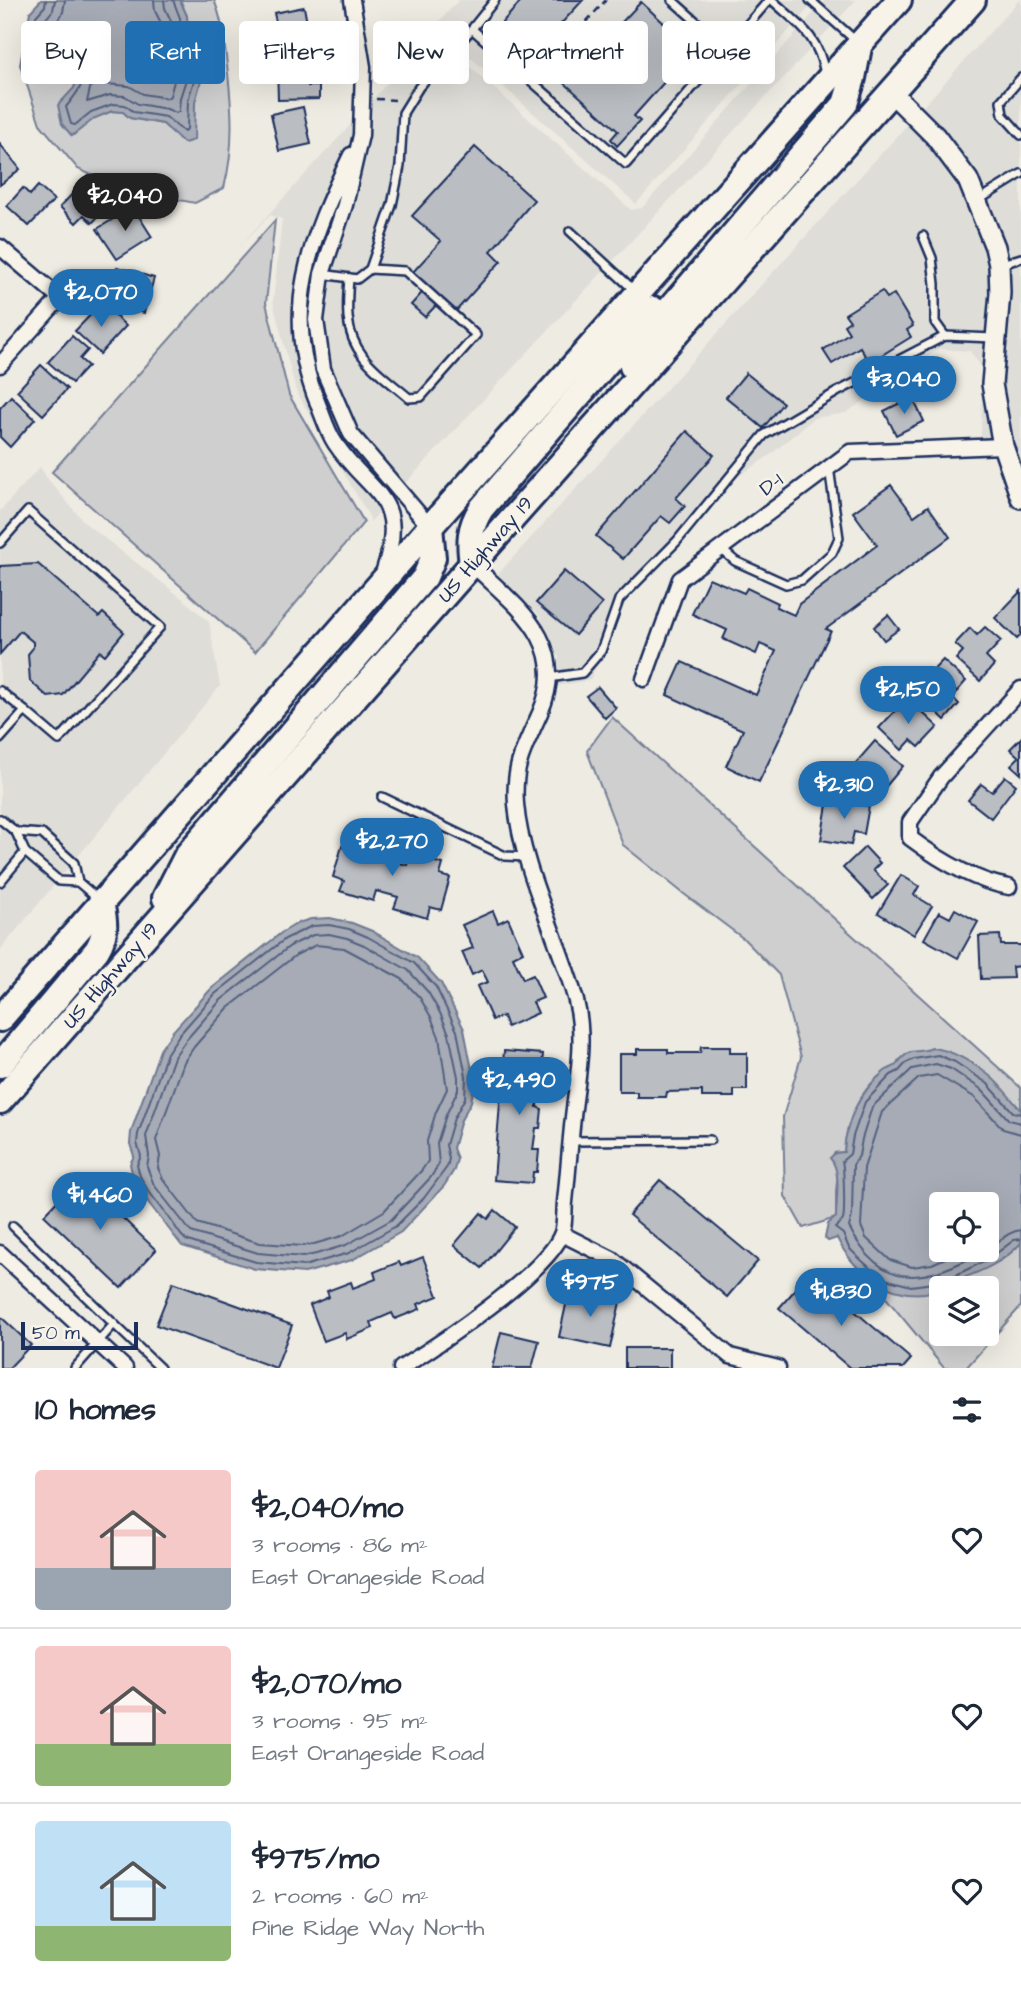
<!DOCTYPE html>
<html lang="en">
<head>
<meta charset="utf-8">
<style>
  :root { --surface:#fff; --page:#f6f6f7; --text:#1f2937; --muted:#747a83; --line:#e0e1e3; --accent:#1f6fb2 }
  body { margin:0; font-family:"Architects Daughter",sans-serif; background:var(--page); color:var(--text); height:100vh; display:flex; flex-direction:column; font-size:26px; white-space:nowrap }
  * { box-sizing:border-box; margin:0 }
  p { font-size:23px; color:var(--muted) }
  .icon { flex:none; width:38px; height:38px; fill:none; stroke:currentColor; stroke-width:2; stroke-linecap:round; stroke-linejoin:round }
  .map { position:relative; height:1368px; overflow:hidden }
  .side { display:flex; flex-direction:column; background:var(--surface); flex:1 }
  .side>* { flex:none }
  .banner { position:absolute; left:21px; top:21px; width:980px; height:63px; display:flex; gap:14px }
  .buttons { position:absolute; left:929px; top:1192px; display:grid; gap:14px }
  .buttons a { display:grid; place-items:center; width:70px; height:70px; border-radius:7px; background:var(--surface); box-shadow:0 7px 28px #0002; font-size:35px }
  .scale { position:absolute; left:21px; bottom:18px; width:117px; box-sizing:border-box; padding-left:7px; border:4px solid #1b2f5e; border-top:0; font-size:19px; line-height:24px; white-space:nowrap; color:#1b2f5e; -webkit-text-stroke:5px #f7f3e8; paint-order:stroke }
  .price { position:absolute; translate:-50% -60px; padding:0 16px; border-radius:24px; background:var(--accent); color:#fff; font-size:23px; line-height:46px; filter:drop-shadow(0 2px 4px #0008) }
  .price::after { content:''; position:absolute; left:50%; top:42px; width:21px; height:16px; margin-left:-10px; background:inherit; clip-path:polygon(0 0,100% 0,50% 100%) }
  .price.on { background:#222; color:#fff }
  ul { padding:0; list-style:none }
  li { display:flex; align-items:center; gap:21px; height:175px; padding:0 35px }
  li+li { border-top:2px solid var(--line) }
  li span { display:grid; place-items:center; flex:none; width:196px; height:140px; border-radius:7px; color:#555 }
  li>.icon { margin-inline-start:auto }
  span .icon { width:84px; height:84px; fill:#fffc; stroke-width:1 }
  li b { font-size:30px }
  h2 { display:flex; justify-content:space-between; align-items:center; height:84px; padding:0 35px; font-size:30px }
  .pill { padding:0 24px; border-radius:7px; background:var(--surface); box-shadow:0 7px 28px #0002; font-size:24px; line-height:63px }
  .pill.on { background:var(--accent); color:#fff }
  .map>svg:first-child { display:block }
</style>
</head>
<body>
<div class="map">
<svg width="1021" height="1368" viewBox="0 0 1021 1368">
  <rect width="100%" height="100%" fill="#eeebe2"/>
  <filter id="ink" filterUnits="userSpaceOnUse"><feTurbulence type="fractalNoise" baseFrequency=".0143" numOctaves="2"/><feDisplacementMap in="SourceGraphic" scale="14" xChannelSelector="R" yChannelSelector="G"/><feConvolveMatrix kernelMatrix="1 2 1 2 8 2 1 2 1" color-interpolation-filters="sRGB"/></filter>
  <g filter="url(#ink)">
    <g fill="#deddd8">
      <polygon points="459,0 816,0 636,204 435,26"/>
      <polygon points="825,0 856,0 400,489 350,433 323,369 316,320 347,201 369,137 370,102 433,34 631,210 642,208"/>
      <polygon points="1019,0 1021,0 1021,470 1012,444 1000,382 1008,263 921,109"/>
      <polygon points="353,122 352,135 331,197 299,323 334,442 387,505 370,522 370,518 296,391 273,302 282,219 270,215 236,250"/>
      <polygon points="909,123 928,143 960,185 987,251 990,267 991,293 983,384 993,438 981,439 982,368 970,351 939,349 846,413 814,418 770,455 732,481 634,584 590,680 557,686 559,658 553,643 538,614 498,574"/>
      <polygon points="40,467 47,478 85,523 183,599 209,622 220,686 0,950 0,511"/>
    </g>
    <g fill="#cfcfcf" stroke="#757f96" stroke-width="2">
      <path d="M180 0H214C223 21 224 42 227 64 232 107 235 146 224 188L195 203 123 189 78 169 40 124 22 70 56 57 72 67 78 77 74 88 95 118 112 111 123 112 130 118 163 124 184 143 193 140 195 102 202 77 215 68 188 38 187 16Z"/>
      <polygon points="275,220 266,303 289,395 364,522 255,652 52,472"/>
      <path d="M612 717 1021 1088V1110L1007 1095 959 1056 912 1052 898 1061 896 1066C864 1079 846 1119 844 1152L835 1153 838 1172 836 1191V1218L803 1228 785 1196 783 1117 801 1057 779 975 744 939 684 894 623 845 587 751Z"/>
      <path d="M1021 1243V1306L966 1368H944L868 1276C886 1291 919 1294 942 1288V1334H987V1288H942Z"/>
    </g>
    <g fill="#a6abb5" stroke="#6e7992" stroke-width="2" fill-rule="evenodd">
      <polygon points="41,0 180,0 187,16 188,38 208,57 215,68 202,77 195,102 194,140 184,143 163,124 130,118 123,112 112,111 95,118 72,136 62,124 58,105 74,88 78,77 72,67 56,57 22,70 20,65 30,12"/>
      <polygon points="330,918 352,923 372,931 418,958 441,983 464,1029 473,1075 473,1092 471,1102 461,1120 453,1148 457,1159 454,1170 444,1186 401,1232 352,1260 305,1273 255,1269 182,1246 141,1193 133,1178 130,1164 134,1156 130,1144 131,1132 160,1050 173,1031 211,989 281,933 298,923 311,919"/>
      <path d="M932 1048C951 1049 977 1065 991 1077 1002 1086 1011 1100 1021 1110V1243C1005 1261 983 1271 960 1279 948 1284 938 1291 925 1293 886 1297 853 1271 837 1238L828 1241 825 1238 828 1224 836 1217C836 1199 842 1171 830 1158L835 1153 844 1152C846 1119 861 1091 885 1071 888 1069 892 1068 895 1066 901 1061 902 1055 911 1052 918 1050 924 1052 932 1048ZM987 1204V1250H942V1204Z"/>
    </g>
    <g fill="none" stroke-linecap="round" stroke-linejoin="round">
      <g stroke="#536181" stroke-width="2">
        <path d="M46 0 45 6 36 16 29 54 33 57 58 50C92 70 88 80 66 107L71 124 75 125 91 112 113 104 125 105 134 112 166 117 184 132 187 129 188 100 196 74 205 65 182 42 180 18 173 0"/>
        <path d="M55 0 53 10 45 20 41 41 44 43C66 38 87 54 93 75L87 102 110 95 125 96 138 104 167 109 176 113 179 111 180 98 191 64 173 44 171 21 165 8 164 0"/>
        <path d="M65 0 63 12 54 28C84 42 99 49 105 84L129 86 143 94 167 98 170 96 178 66 164 48 161 23 155 11 154 0"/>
        <polygon points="329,925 349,929 368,937 414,963 436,987 457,1031 466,1076 465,1098 454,1118 446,1145 449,1159 447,1167 424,1198 396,1226 349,1253 304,1266 256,1262 197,1244 186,1240 181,1235 170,1219 147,1189 140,1176 137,1165 141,1156 137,1143 138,1134 167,1053 179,1035 215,994 285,939 312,926"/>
        <polygon points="329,934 347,938 364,945 408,970 428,992 440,1013 449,1034 458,1077 458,1090 446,1115 437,1143 439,1164 431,1177 391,1220 346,1245 316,1254 303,1257 258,1253 191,1232 154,1185 147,1167 149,1156 146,1136 174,1057 186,1040 221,1000 290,946 313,935"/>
        <polygon points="316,945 344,948 402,979 420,998 431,1017 439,1037 447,1089 436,1112 427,1141 428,1161 422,1170 384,1211 342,1236 314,1244 303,1246 260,1243 197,1223 163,1179 158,1168 160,1156 156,1140 184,1062 194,1047 228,1008 296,955"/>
        <path d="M1021 1114 1013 1112 987 1083 955 1062 938 1055 914 1059 906 1063 899 1071 891 1075 865 1102 853 1136 850 1154 842 1161C844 1168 845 1214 843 1220 841 1223 838 1225 835 1228L843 1234 849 1248 858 1257 881 1278 911 1286 941 1282 989 1259 1014 1240 1021 1239"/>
        <path d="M1021 1123 1009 1120 981 1089 951 1069 936 1064 912 1069 872 1107 862 1139 859 1156 853 1165 852 1216 849 1227C883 1294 927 1282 984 1251 997 1245 1007 1231 1021 1230"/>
        <polyline points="963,1250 932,1264 912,1267 890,1260 866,1238 861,1226 864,1168 882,1112 919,1078 937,1075 974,1097 1003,1129 1021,1134"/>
      </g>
    </g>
    <g fill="#babdc2" stroke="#1b2f5e" stroke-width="2">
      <polygon points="522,0 583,0 547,39 567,57 592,31 604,41 641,2 693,50 634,116 640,121 617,146 611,139 618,131 500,25"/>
      <polygon points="304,7 310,39 281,45 274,13"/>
      <polygon points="307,63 308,86 319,86 319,99 278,100 277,64"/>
      <polygon points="303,107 311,144 279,151 271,114"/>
      <polygon points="0,144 20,169 0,185"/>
      <polygon points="475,147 534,200 491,251 501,261 456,311 442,299 425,317 411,305 428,286 413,272 441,241 412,216"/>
      <polygon points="89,176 114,200 92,223 84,215 76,223 60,207"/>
      <polygon points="38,186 54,200 29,226 7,206 23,188 30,195"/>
      <polygon points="133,207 152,237 117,259 97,229"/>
      <polygon points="117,267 154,278 144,313 106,302"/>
      <polygon points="882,291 887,298 894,294 913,326 907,330 911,337 869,363 860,347 832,364 823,350 849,333 844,325 850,321 845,314"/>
      <polygon points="102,303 126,326 100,354 75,331"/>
      <polygon points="72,336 88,350 80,359 88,366 72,383 48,362"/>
      <polygon points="41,365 67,389 43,415 17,391"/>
      <polygon points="746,373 783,403 763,428 726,397"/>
      <polygon points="11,396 35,419 10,447 0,437 0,408"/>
      <polygon points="912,397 924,421 896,435 884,411"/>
      <polygon points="687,431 714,455 676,498 685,506 670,523 661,516 623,559 596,536"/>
      <polygon points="891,485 914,516 928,506 950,537 826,629 831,631 759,782 726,766 743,730 667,695 682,662 756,695 776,651 760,644 756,654 723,639 727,630 692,614 709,578 744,593 747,588 778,603 776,607 794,615 799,604 877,545 853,512"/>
      <polygon points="38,564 99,617 103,613 124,632 105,655 100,651 63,695 48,697 30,681 28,654 33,648 33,642 20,631 0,654 0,566"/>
      <polygon points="564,571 602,604 575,635 536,603"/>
      <polygon points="1021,591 1021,635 1017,639 995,618"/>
      <polygon points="888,615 899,629 884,640 874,627"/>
      <polygon points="985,627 1001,641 986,657 994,665 980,681 956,659 963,651 955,644 970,628 977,635"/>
      <polygon points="943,660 966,681 952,697 959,704 945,720 914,690"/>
      <polygon points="598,687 616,708 605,718 586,696"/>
      <polygon points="907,698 938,727 919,747 911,740 902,750 879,728"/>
      <polygon points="1021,738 1021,774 1011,765 1019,757 1010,749"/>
      <polygon points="875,741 903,766 876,798 847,773"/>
      <polygon points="1005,776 1016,785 991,818 968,800 981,784 992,792"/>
      <polygon points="828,799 869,806 864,834 854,832 851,845 821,840"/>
      <polygon points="356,838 389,848 386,859 407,865 410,855 443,864 440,875 450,878 441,910 430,907 427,918 394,908 398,897 376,891 373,901 340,891 344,881 333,877 342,846 353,849"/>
      <polygon points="865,847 880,863 873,870 888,885 873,899 843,868"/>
      <polygon points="901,875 919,886 914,895 932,906 914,935 878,913"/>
      <polygon points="955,909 978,922 958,958 924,939 939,912 950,918"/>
      <polygon points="493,911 498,923 508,918 523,952 513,957 523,979 533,975 543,998 533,1002 538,1013 507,1027 503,1016 492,1020 477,986 488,982 482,970 472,975 462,952 473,948 462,925"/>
      <polygon points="1000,935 1001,945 1021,945 1021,966 1012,967 1013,978 981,979 979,936"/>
      <polygon points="701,1047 730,1047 730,1053 747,1053 747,1090 734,1090 734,1097 702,1097 702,1091 667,1092 666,1097 637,1097 637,1092 619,1092 619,1054 637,1054 637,1049 668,1049 668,1053 700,1053"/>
      <polygon points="504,1051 543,1054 542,1066 545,1066 543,1087 538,1087 537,1107 542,1109 540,1128 536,1128 533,1150 539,1150 537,1172 533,1172 532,1183 494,1180"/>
      <polygon points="80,1177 156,1250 121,1288 44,1215"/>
      <polygon points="660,1180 758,1261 727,1297 629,1215"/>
      <polygon points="495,1210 515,1227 482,1268 454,1245 481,1213 488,1219"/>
      <polygon points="423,1257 438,1296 418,1304 420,1309 395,1319 392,1313 371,1322 373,1328 347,1339 345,1333 324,1341 310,1305 329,1297 327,1291 351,1282 353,1288 376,1279 374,1272 399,1262 401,1266"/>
      <polygon points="810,1273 911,1359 903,1368 850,1368 779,1308"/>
      <polygon points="173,1282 292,1325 276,1368 156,1325"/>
      <polygon points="569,1291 620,1302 610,1348 559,1337"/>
      <polygon points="0,1316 31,1345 9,1368 0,1368"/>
      <polygon points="501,1332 539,1341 532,1368 492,1368"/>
      <rect x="625" y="1348" width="45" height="20"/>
    </g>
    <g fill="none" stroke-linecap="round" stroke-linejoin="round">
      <g stroke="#1b2f5e" stroke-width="12">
        <g id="lane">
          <polyline points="672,0 727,49"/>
          <path d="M772 0C799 25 818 35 825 74"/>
          <polyline points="810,0 856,41"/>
          <polyline points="471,30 495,0"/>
          <polyline points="1021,78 1001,101 1003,115 1021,135"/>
          <polyline points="977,201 1021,174"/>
          <polyline points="570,231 635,291"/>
          <polyline points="923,236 932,258 935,284 935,322 945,336"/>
          <polyline points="1002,264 1021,258"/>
          <polyline points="322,274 357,279 370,269 392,205 400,166 403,113 419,87 472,29 626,164 769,0"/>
          <path d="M349 278C348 290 347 304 348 317 351 357 381 374 409 398L421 397 476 335 405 271 370 269"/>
          <polyline points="0,543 28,511 160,627 59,740 25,711 0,739"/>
          <polyline points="721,549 735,561 786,584 802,580 832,553 839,538 829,467"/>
          <polyline points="549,678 582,673 601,651 619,600 677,541 764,435 837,392 945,336 994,338"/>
          <polyline points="0,691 25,711"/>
          <polyline points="382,797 505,856 527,857"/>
          <polyline points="0,819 16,832 25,852 59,881 78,882 98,899"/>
          <polyline points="16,832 42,834 74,863 78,882"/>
          <polyline points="0,882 25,852"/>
          <polyline points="571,1141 710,1140"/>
          <polyline points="13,1226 114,1324"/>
          <polyline points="75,1368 114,1324 160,1368"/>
        </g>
      </g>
      <g stroke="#1b2f5e" stroke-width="19">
        <g id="street">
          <polyline points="352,0 363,67 361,135 345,205 322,274 316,320 323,369 351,434 430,527"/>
          <path d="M351 155C310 239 280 312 318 404 323 416 327 431 335 443 370 496 409 495 384 570"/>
          <polyline points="0,247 60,298 0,365"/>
          <polyline points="644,679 680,579 850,452 1003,446"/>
          <path d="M1009 887C974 881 938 859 910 838V822L941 777 1021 689"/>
          <polyline points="562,1234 612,1259 730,1356 778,1368"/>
          <polyline points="0,1253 125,1368"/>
          <path d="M401 1368C438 1345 548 1272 562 1233 565 1224 564 1211 565 1202 568 1173 570 1145 573 1117 577 1080 586 1039 576 1001 559 939 521 867 516 804 513 764 525 747 540 713 571 643 517 607 472 564"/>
        </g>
      </g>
      <g stroke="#1b2f5e" stroke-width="24">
        <polyline id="secondary" points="891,92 935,136 968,180 995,247 999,265 1000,293 992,384 1003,446 1021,498"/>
      </g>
      <g stroke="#1b2f5e" stroke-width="30">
        <g id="highway">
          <polyline points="632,366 655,326 845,104 853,78 859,47"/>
          <path d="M472 564C469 542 469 528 481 509L653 309"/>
          <polyline points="165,898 187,855 425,577 433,558 430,527"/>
          <polyline points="0,1019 430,527 899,0"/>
          <path d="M0 1065 97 950C107 933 105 921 101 902"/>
          <polyline points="0,1101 472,564 973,0"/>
        </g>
      </g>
      <g stroke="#1b2f5e" stroke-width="2.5" stroke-dasharray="7 5" stroke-linecap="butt">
        <polyline points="546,66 606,0"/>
        <polyline points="376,99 397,100"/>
      </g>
      <use href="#lane" stroke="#f7f3e8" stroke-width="7"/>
      <use href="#street" stroke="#f7f3e8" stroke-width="14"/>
      <use href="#secondary" stroke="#f7f3e8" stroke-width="19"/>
      <use href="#highway" stroke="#f7f3e8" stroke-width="24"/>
    </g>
  </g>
  <g text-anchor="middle" stroke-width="5" stroke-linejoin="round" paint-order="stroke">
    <g font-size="21" fill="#1b2f5e" stroke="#f7f3e8">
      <text transform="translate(771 484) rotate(-37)" y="7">D-1</text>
      <text transform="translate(485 549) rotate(-49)" y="7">US Highway 19</text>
      <text transform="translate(110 975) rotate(-49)" y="7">US Highway 19</text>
    </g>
  </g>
</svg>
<div class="buttons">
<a><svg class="icon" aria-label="locate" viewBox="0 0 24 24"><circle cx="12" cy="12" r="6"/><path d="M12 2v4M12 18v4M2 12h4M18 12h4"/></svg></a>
<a><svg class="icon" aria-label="layers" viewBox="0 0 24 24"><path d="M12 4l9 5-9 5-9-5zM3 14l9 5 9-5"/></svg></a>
</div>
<div class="scale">50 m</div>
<b class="price on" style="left:125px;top:233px">$2,040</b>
<b class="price" style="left:101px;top:329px">$2,070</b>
<b class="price" style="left:904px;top:416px">$3,040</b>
<b class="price" style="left:908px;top:726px">$2,150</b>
<b class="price" style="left:844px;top:821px">$2,310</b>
<b class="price" style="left:392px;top:878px">$2,270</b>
<b class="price" style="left:519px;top:1117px">$2,490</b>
<b class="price" style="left:100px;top:1232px">$1,460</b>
<b class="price" style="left:590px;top:1319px">$975</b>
<b class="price" style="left:841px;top:1328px">$1,830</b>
<div class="banner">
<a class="pill">Buy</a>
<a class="pill on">Rent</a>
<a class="pill">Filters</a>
<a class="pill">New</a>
<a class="pill">Apartment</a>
<a class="pill">House</a>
</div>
</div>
<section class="side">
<h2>10 homes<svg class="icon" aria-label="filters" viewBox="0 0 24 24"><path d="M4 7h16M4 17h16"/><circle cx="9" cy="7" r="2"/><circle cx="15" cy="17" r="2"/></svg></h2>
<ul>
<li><span style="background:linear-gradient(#f6c9c9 70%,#9aa5b1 0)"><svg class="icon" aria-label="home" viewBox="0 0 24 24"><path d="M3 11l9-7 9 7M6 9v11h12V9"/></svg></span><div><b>$2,040/mo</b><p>3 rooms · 86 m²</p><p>East Orangeside Road</p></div><svg class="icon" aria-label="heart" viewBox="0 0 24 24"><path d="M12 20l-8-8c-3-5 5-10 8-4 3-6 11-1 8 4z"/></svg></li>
<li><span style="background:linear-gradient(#f6c9c9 70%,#8fb573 0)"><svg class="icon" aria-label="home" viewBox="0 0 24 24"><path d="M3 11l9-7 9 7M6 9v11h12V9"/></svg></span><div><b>$2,070/mo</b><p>3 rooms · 95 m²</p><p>East Orangeside Road</p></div><svg class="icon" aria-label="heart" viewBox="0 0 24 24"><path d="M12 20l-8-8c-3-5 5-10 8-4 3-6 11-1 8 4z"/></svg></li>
<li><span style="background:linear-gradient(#bfe0f5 75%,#8fb573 0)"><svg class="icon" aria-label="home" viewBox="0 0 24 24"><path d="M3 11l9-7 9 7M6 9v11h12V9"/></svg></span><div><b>$975/mo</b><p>2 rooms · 60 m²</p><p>Pine Ridge Way North</p></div><svg class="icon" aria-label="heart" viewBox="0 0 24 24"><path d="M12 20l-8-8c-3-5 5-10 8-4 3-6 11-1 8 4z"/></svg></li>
</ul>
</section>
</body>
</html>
